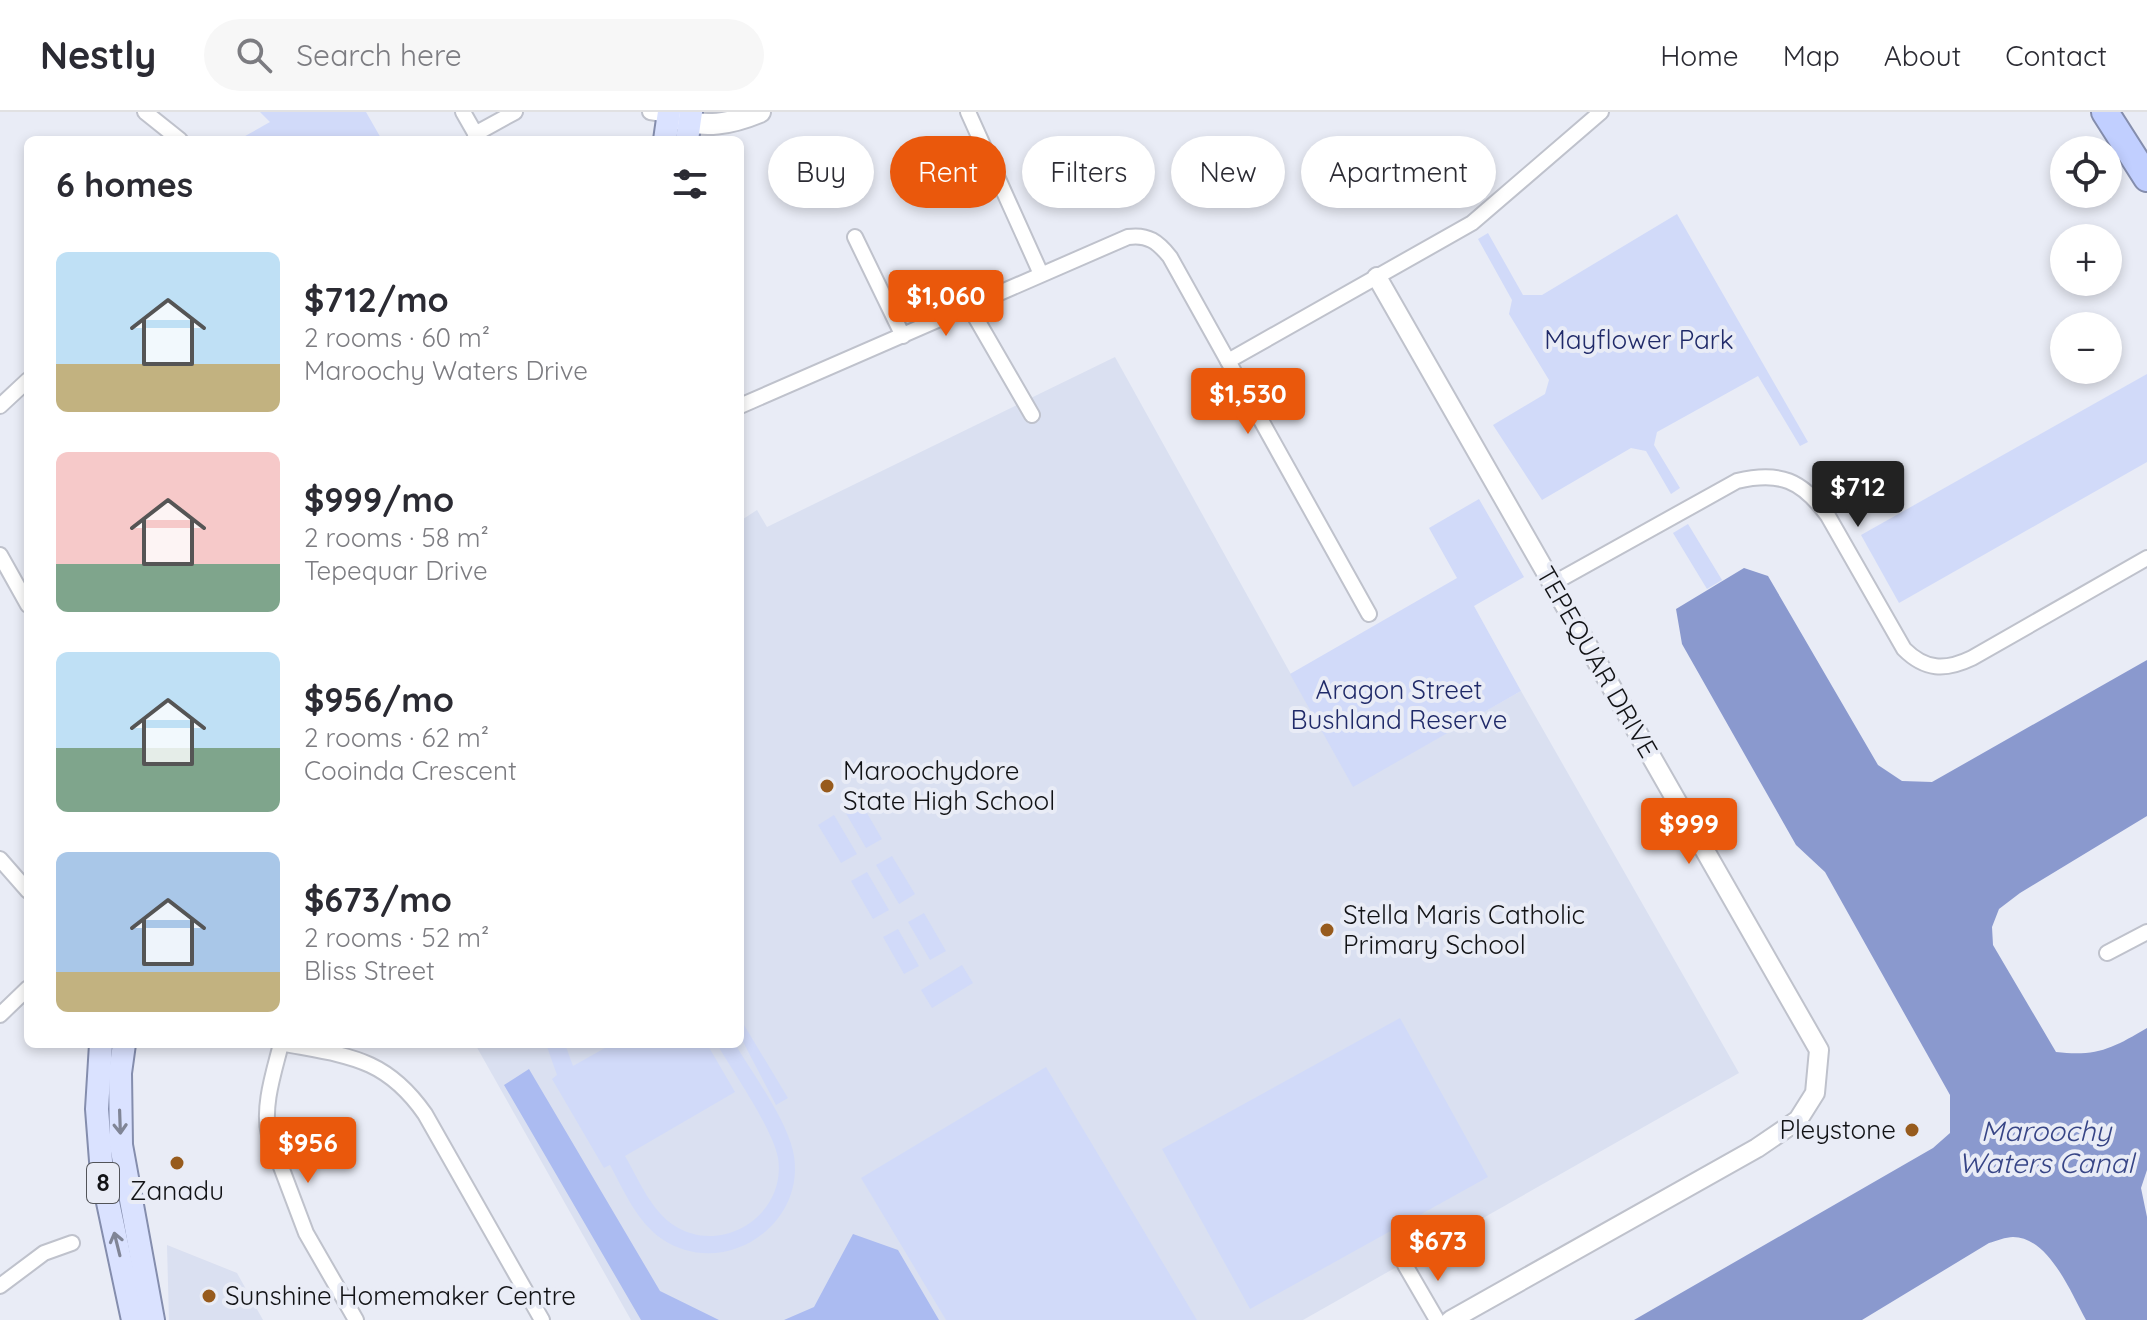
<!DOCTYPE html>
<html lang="en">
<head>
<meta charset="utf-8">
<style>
  :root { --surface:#fff; --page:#f7f7f7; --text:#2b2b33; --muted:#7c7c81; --line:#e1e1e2; --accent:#ea580c }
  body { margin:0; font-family:Quicksand,sans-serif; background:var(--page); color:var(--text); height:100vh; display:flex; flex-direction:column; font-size:30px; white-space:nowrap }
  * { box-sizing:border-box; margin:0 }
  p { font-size:26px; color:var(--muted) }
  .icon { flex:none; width:44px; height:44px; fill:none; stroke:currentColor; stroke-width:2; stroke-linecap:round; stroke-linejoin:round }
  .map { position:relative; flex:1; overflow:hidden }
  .drawer { position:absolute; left:24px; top:24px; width:720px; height:912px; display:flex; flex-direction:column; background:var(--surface); border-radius:12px; box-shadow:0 4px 12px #0003 }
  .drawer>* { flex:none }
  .hud { position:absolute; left:768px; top:24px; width:760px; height:72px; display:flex; gap:16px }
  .tools { position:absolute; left:2050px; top:24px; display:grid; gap:16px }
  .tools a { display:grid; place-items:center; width:72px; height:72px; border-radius:50%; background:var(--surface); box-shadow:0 4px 12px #0003; font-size:40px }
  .price { position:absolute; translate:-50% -68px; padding:0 18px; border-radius:8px; background:var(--accent); color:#fff; font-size:26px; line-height:52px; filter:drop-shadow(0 2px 4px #0008) }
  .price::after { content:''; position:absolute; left:50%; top:48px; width:24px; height:18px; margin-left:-12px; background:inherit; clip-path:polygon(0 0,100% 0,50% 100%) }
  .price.on { background:#222; color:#fff }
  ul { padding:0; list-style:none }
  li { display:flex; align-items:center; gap:24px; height:200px; padding:0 32px }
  li span { display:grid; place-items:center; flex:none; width:224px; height:160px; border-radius:12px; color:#555 }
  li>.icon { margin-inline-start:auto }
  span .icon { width:96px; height:96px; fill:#fffc; stroke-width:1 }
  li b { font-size:34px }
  h2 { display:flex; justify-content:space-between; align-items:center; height:96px; padding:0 32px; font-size:34px }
  .chip { padding:0 28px; border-radius:36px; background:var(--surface); box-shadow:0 4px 12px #0003; font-size:28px; line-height:72px }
  .chip.on { background:var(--accent); color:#fff }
  header { display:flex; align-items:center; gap:48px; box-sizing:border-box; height:112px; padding:0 40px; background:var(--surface); border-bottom:2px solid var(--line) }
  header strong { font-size:38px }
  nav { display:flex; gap:44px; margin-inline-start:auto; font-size:28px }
  .search { width:560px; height:72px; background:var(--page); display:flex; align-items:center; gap:20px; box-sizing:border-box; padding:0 28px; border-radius:44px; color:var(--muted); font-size:30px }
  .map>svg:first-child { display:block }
</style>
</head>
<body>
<header>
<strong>Nestly</strong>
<div class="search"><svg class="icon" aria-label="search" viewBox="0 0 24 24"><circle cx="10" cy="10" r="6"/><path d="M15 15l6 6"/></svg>Search here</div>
<nav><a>Home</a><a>Map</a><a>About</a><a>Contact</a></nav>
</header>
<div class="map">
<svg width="2147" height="1208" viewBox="0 0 2147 1208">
  <rect width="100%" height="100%" fill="#e9ecf6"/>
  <g fill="#dae0f1">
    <polygon points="1115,245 1353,674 1521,579 1739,961 1303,1208 631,1208 475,932 740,932 740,409 757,398 767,415"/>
    <polygon points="167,1133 237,1161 263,1208 169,1208"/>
  </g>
  <g fill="#d1daf9">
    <polygon points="260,0 366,0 382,28 238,28 270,10"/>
    <polygon points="1677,102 1808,330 1800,334 1758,264 1657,320 1654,333 1680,376 1671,382 1646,339 1631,336 1542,388 1493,313 1545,282 1549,268 1509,202 1512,188 1478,127 1488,121 1523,183 1542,183"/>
    <polygon points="2147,262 2147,350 1899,491 1861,423"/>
    <polygon points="1479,387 1524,465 1474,494 1521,579 1353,675 1290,562 1457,466 1429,416"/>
    <polygon points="1688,412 1722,468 1707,477 1673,421"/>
    <polygon points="860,689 882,727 866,736 844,698"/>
    <polygon points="834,703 857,742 841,751 818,713"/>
    <polygon points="892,744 915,782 899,792 876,753"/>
    <polygon points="867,760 889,798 873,807 851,769"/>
    <polygon points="924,801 946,839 930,848 908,810"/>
    <polygon points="898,817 919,854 904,862 883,825"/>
    <polygon points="962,853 973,871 932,896 921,878"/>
    <polygon points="740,901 741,908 788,986 776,993 740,924"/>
    <polygon points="1400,906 1488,1065 1250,1197 1162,1037"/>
    <path d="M546 932H565L573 954 612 932H707L735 980 625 1044C639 1068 651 1099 675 1114 723 1144 787 1102 778 1046 773 1017 733 960 717 932H735C753 962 786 1007 793 1039 809 1112 724 1169 662 1127 637 1110 624 1079 610 1053L604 1056 552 967 557 963Z"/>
    <polygon points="1046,955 1197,1208 946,1208 861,1066"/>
  </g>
  <g fill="#abbbf1">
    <polygon points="529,957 660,1179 719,1208 641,1208 504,973"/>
    <polygon points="853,1122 898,1138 939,1208 784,1208 814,1195"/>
  </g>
  <path fill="#8a99ce" d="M1744 456 1768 464 1878 653 1902 669 1932 670 2147 548V704L2020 781 1999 797 1992 815 1993 833 2056 940C2097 945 2113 936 2147 916V1058L2141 1076 2147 1105V1208H2086C2071 1181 2049 1125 2013 1125 2006 1125 1996 1129 1989 1131L1862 1208H1634L1933 1036 1950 1021V983L1825 760 1796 733 1682 532 1676 497Z"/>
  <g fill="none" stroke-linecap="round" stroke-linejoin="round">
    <g stroke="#bfc2cc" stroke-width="18">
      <g id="minor">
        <polyline points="145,0 180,28"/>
        <polyline points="463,0 479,28"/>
        <polyline points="650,0 669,3"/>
        <polyline points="968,0 1041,162"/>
        <polyline points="475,22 515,0"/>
        <polyline points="855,125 903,224"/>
        <polyline points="969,194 1032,303"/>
        <polyline points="1228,249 1472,111 1601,0"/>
        <polyline points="0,294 28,268"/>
        <path d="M740 294 1128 125C1148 122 1158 130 1170 145L1369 502"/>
        <polyline points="0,443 28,493"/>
        <path d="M1552 472 1737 369C1780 359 1802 368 1828 404L1904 537C1925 558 1945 559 1972 546L2147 446"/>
        <polyline points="0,747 28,779"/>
        <polyline points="2107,841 2147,820"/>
        <polyline points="0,903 28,876"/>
        <path d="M281 932C274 960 262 995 269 1023L306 1121 356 1208"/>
        <path d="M285 932C349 944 386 946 425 1002L542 1208"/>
        <polyline points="1405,1153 1437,1208"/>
        <polyline points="0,1174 44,1141 72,1131"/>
      </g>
    </g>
    <g stroke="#bfc2cc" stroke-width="22">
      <polyline id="tertiary" points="1377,165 1819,938 1815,981 1798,1008 1757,1036 1451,1208"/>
    </g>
    <g stroke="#bfc2cc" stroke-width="24">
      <path id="secondary" d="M675 6C704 17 731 12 760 0"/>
    </g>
    <g stroke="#848dad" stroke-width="26">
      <g id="primary">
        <polyline points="665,28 669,0"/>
        <polyline points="687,28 691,0"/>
        <polyline points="101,932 97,997 102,1062 133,1208"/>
        <polyline points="124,932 120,961 121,1033 153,1208"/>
      </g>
    </g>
    <g stroke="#848dad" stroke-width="30">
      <polyline id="motorway" points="2105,0 2147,66"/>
    </g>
    <use href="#minor" stroke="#fff" stroke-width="14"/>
    <use href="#tertiary" stroke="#fff" stroke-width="18"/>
    <use href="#secondary" stroke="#fff" stroke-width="20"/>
    <use href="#primary" stroke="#dae2ff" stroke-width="22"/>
    <use href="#motorway" stroke="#c1cfff" stroke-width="26"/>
  </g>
  <defs><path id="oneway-shaft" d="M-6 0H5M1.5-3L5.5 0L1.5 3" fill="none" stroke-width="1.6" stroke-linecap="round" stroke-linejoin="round" transform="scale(2)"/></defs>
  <g stroke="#808596">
    <use href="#oneway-shaft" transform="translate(120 1010) rotate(88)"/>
    <use href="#oneway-shaft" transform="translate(117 1132) rotate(-104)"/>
  </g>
  <g fill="#975b1d" stroke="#e9ecf6" stroke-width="3">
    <circle cx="827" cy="674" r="8"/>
    <circle cx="1327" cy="818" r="8"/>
    <circle cx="1912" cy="1018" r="8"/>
    <circle cx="177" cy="1051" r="8"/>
    <circle cx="209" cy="1184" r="8"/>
  </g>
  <g text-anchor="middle" stroke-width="8" stroke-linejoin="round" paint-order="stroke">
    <rect fill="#e9ecf6" stroke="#525459" stroke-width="2" x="87" y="1051" width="32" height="40" rx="6"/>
    <g font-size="24" font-weight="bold" fill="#121316">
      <text x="103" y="1079">8</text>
    </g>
    <g font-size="26" fill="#202a69" stroke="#e9ecf6">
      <text x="1639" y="237">Mayflower Park</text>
      <text x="1399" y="587">Aragon Street<tspan x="1399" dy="30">Bushland Reserve</tspan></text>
    </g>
    <g font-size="26" fill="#121316" stroke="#e9ecf6">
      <text transform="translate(1597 550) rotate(60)" y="9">TEPEQUAR DRIVE</text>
    </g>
    <g font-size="26" fill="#121316" stroke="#e9ecf6" text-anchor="start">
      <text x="843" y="668">Maroochydore<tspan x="843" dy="30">State High School</tspan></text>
      <text x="1343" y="812">Stella Maris Catholic<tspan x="1343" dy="30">Primary School</tspan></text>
      <text x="1896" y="1027" text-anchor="end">Pleystone</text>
      <text x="177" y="1088" text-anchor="middle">Zanadu</text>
      <text x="225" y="1193">Sunshine Homemaker Centre</text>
    </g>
    <g font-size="28" font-style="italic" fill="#374586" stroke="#e9ecf6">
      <text x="2046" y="1029">Maroochy<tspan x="2046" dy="32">Waters Canal</tspan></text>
    </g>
  </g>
</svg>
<div class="tools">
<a><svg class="icon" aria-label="locate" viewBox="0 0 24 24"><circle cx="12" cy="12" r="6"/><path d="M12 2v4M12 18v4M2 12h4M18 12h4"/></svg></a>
<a>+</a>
<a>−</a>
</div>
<b class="price" style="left:946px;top:226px">$1,060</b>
<b class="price" style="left:1248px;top:324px">$1,530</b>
<b class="price on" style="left:1858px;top:417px">$712</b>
<b class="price" style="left:1689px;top:754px">$999</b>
<b class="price" style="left:308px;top:1073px">$956</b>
<b class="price" style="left:1438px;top:1171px">$673</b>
<div class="hud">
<a class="chip">Buy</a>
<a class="chip on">Rent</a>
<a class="chip">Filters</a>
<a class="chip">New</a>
<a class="chip">Apartment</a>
</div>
<section class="drawer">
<h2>6 homes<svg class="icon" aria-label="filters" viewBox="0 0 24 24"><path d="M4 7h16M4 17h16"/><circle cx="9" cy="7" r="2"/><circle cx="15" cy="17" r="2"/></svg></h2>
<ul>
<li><span style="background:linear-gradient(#bfe0f5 70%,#c2b280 0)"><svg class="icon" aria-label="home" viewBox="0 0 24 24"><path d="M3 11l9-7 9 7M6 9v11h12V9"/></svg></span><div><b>$712/mo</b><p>2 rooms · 60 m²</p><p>Maroochy Waters Drive</p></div></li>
<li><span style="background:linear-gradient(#f6c9c9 70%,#7fa58c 0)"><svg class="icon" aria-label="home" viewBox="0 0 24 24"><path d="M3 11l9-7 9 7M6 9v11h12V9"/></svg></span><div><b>$999/mo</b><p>2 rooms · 58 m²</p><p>Tepequar Drive</p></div></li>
<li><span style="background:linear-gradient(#bfe0f5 60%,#7fa58c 0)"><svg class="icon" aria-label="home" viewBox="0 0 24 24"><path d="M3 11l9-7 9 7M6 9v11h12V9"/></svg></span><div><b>$956/mo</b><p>2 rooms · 62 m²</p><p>Cooinda Crescent</p></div></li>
<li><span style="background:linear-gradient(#a9c7e8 75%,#c2b280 0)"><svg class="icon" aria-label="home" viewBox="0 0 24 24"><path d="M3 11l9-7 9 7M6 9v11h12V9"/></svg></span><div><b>$673/mo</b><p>2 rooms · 52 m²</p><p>Bliss Street</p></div></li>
</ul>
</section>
</div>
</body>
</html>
